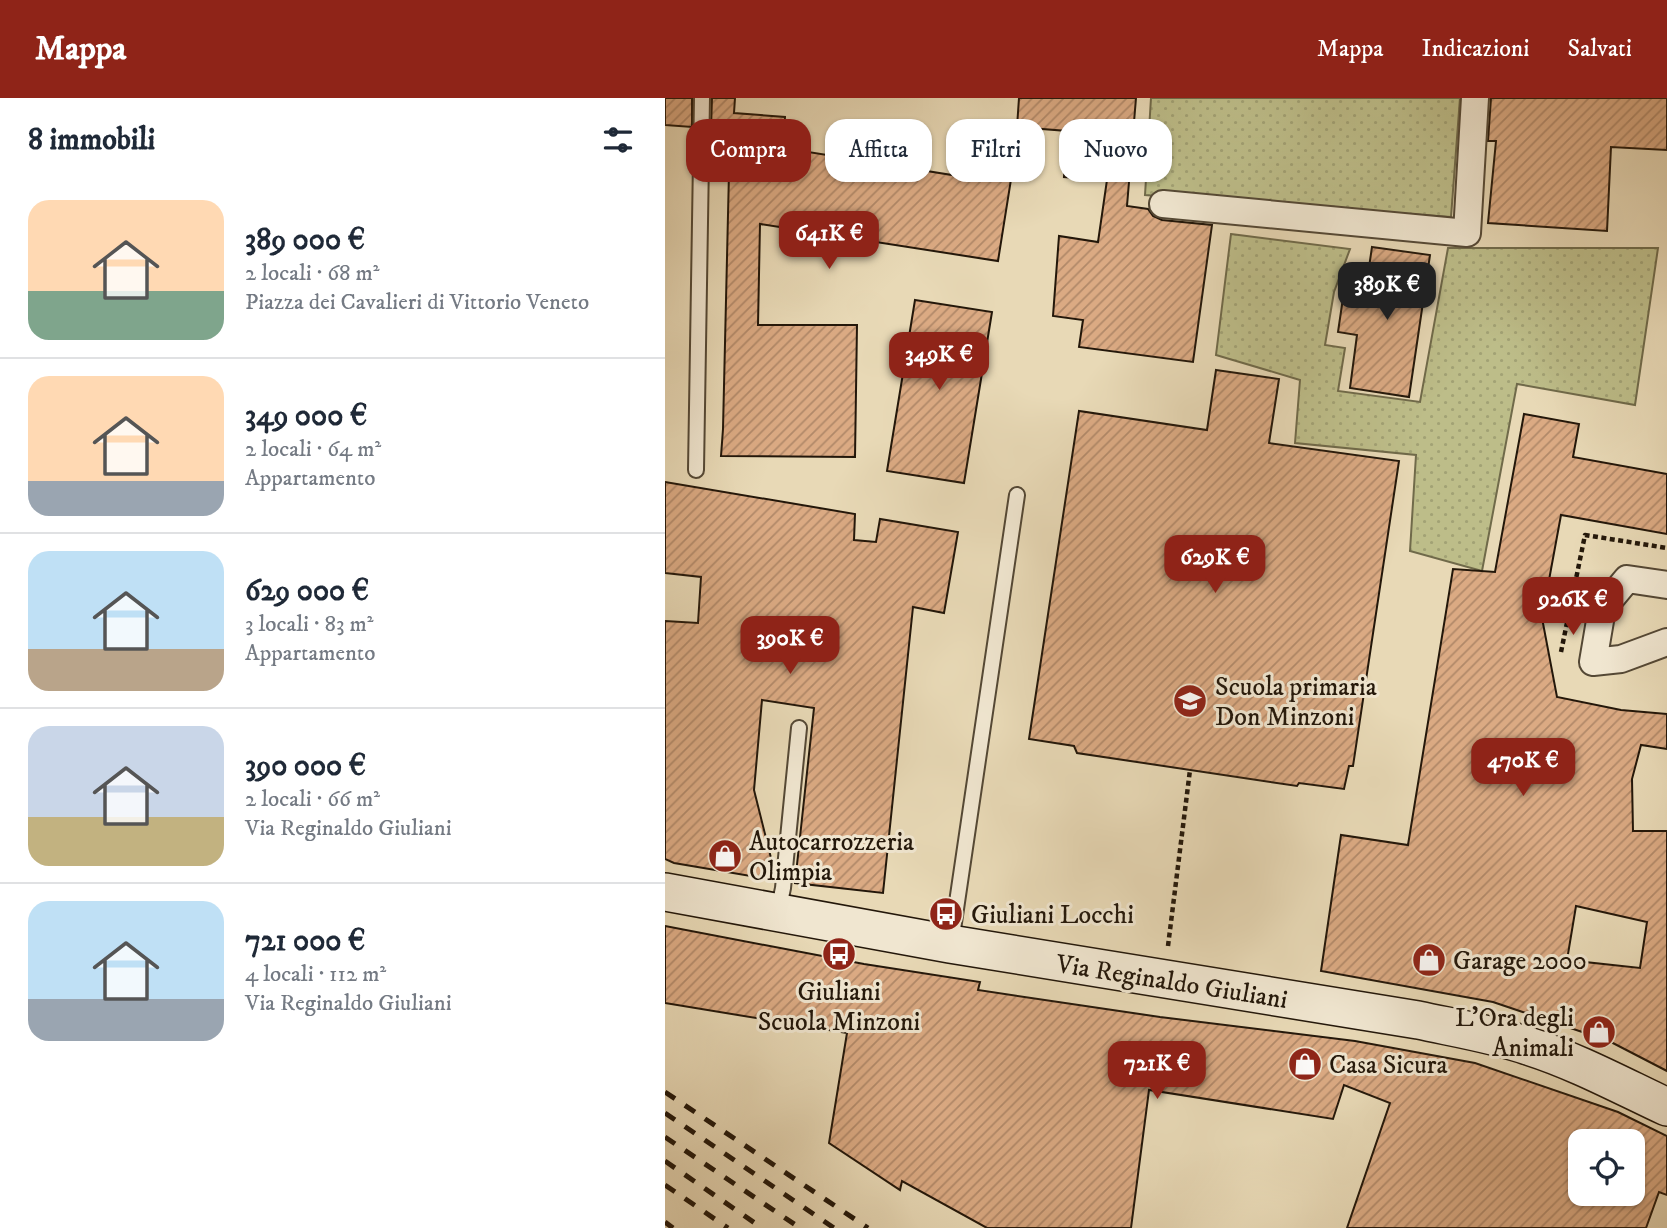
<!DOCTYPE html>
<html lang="it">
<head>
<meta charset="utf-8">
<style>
  :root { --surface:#fff; --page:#f6f6f7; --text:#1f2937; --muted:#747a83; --line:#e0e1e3; --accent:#8f2418 }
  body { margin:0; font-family:"IM FELL DW Pica",serif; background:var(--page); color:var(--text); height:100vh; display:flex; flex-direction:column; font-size:26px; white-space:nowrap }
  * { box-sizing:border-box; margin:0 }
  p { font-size:23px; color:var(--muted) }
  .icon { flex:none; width:38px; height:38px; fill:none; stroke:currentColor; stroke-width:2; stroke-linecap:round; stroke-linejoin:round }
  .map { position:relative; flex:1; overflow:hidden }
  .panel { display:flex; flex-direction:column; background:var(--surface); width:665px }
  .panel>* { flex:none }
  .hud { position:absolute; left:21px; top:21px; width:665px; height:63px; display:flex; gap:14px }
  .fabs { position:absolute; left:903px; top:1031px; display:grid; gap:14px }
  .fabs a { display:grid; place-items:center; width:77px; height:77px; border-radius:14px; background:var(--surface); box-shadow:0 2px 5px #0004; font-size:35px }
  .price { position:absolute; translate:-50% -60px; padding:0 16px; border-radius:14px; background:var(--accent); color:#fff; font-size:23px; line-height:46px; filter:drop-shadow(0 2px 4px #0008) }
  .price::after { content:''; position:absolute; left:50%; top:42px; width:21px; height:16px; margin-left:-10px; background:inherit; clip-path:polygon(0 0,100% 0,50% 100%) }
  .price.current { background:#222; color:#fff }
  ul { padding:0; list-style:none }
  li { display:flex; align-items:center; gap:21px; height:175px; padding:0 28px }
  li+li { border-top:2px solid var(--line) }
  li span { display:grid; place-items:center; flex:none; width:196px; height:140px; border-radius:21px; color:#555 }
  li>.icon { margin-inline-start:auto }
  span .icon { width:84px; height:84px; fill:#fffc; stroke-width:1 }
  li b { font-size:30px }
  h2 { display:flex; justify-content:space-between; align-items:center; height:84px; padding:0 28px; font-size:30px }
  .pill { padding:0 24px; border-radius:21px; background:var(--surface); box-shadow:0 2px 5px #0004; font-size:24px; line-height:63px }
  .pill.current { background:var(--accent); color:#fff }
  header { display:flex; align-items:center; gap:42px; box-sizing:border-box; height:98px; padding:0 35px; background:var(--accent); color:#fff }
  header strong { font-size:33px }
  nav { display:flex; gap:38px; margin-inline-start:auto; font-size:24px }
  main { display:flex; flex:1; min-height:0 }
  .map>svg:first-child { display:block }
</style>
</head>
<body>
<header>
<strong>Mappa</strong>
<nav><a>Mappa</a><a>Indicazioni</a><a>Salvati</a></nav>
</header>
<main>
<section class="panel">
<h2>8 immobili<svg class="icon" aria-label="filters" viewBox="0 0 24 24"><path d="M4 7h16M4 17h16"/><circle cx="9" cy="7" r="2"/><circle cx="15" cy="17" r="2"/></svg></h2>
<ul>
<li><span style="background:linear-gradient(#ffd9b3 65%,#7fa58c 0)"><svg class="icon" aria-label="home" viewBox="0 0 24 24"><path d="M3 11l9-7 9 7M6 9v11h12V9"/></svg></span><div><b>389 000 €</b><p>2 locali · 68 m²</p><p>Piazza dei Cavalieri di Vittorio Veneto</p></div></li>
<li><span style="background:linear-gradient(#ffd9b3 75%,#9aa5b1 0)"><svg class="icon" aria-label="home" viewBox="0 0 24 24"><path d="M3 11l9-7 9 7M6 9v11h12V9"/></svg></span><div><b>349 000 €</b><p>2 locali · 64 m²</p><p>Appartamento</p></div></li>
<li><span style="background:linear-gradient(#bfe0f5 70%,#b9a48a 0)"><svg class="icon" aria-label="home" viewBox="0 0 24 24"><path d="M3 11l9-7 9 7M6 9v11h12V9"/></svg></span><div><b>629 000 €</b><p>3 locali · 83 m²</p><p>Appartamento</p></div></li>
<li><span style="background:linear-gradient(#c9d6e8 65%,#c2b280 0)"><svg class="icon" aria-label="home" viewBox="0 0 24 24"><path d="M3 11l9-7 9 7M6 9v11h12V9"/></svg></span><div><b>390 000 €</b><p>2 locali · 66 m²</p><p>Via Reginaldo Giuliani</p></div></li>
<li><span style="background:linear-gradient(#bfe0f5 70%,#9aa5b1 0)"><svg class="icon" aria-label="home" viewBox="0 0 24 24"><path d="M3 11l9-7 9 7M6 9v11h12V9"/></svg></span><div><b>721 000 €</b><p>4 locali · 112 m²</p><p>Via Reginaldo Giuliani</p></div></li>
</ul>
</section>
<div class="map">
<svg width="1002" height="1130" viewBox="0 0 1002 1130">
  <defs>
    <pattern id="green-dots" width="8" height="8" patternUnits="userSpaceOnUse" patternTransform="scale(1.75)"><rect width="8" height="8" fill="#bdbd89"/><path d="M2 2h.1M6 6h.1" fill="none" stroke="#a2a275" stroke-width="1.8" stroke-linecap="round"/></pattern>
    <pattern id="building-hatch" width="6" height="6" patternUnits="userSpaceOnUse" patternTransform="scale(1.75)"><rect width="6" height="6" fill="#dbaa83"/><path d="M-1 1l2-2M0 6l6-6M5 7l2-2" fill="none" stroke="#b18969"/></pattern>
  </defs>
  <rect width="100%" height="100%" fill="#e8d9b6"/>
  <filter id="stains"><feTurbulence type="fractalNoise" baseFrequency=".00286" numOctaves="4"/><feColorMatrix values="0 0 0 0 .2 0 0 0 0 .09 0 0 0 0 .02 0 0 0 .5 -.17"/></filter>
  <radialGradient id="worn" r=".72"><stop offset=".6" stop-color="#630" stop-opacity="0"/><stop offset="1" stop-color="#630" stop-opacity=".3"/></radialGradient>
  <g fill="url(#green-dots)" stroke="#706a4a" stroke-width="2">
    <polygon points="486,0 795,0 786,119 480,97"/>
    <polygon points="566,136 685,151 669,194 660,247 680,250 673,293 755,304 783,150 993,150 970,307 852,286 817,473 745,453 751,357 630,345 635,282 551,257"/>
  </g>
  <g fill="url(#building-hatch)" stroke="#23170a" stroke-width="2" fill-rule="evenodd">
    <polygon points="0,0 27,0 27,29 0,27"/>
    <polygon points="47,0 70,0 69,15 120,19 118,50 287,77 286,39 351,50 333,163 95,126 93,227 192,227 190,359 56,358 58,331 65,31 46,30"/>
    <polygon points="354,0 471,0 462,108 483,111 488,118 497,122 547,127 528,264 414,249 418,222 388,218 394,138 433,144 442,82 399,79 402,33 352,29"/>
    <polygon points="826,0 1002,0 1002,52 946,49 942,133 823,125 831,43 823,43"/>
    <polygon points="707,149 765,157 744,299 685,290 692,237 673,234 678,200 699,203"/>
    <polygon points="250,202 327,214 299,385 222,373"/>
    <polygon points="551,272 614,281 604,345 734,363 688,668 684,668 679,691 634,685 632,688 412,655 409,648 364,641 414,313 542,332"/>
    <path d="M859 316 914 326 908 359 1002 376V436L896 417 877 520 892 599 956 612 1002 616V651L976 647 967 681 968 733H1002V973L944 943 828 904 656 873 676 737 743 747 788 471 830 474ZM911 808 982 824 975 870 902 862Z"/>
    <polygon points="0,384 190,416 189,442 211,444 215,421 293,434 279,515 248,509 218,795 130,785 149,610 97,602 89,692 110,776 109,782 9,765 0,761 0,523 33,525 36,479 0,475"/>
    <path d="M0 828 199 866 315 884 313 892 495 919 690 943 810 965 953 1014 1002 1038V1097L994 1094 981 1130H682L725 1005 679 987 668 1021 484 992 466 1130H322L237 1083 235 1092 164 1045 182 935 0 905ZM915 1043H968V1096H915Z"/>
  </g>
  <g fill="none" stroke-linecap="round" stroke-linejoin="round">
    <g stroke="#544835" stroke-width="18">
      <g id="service">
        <polyline points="31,372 37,0"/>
        <polyline points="113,814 118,790 134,630"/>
        <polyline points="286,845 352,397"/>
      </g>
    </g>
    <g stroke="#544835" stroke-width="30">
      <g id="minor">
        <polyline points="498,106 802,135 810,0"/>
        <polyline points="1002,487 962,481 937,511 928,564 956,561 1002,544"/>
      </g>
    </g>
    <g stroke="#23170a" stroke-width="40">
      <path id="secondary" d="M0 794 285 846 753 922C790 930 828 936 863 948 911 963 957 988 1002 1009"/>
    </g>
    <g stroke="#23170a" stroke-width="4.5" stroke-dasharray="5 3.5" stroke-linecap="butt">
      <polyline points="896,554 920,437 1002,450"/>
      <polyline points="503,848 525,672"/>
    </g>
    <use href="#service" stroke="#f0e6d0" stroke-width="14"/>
    <use href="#minor" stroke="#f0e6d0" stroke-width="26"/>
    <use href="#secondary" stroke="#f0e6d0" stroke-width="37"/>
    <g stroke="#23170a" stroke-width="5" stroke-dasharray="12 12" stroke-linecap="butt">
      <polyline points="0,994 203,1130"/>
      <polyline points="0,1015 169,1130"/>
      <polyline points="0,1039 135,1130"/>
      <polyline points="0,1063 97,1130"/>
      <polyline points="0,1087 63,1130"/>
      <polyline points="0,1124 8,1130"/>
    </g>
  </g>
  <defs>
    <g id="school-disc" transform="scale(1.75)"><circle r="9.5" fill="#8f2418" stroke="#f0e6d0"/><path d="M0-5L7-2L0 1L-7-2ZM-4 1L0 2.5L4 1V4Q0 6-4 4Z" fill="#fff"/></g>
    <g id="shop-disc" transform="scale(1.75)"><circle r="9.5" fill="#8f2418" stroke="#f0e6d0"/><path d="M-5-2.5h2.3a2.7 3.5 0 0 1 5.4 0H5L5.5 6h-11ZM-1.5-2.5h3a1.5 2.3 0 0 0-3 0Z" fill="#fff"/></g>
    <g id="bus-disc" transform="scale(1.75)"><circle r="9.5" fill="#8f2418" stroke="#f0e6d0"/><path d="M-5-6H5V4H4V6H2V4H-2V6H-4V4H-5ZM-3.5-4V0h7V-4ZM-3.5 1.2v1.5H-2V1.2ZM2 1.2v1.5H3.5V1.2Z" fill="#fff"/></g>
  </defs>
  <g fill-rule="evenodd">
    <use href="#school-disc" x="525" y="603"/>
    <use href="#shop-disc" x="60" y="758"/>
    <use href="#bus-disc" x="281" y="816"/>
    <use href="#bus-disc" x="174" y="856"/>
    <use href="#shop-disc" x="764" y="862"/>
    <use href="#shop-disc" x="934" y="934"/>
    <use href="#shop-disc" x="640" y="966"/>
  </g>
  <g text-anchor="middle" stroke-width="6" stroke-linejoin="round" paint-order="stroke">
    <g font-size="26" fill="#23170a" stroke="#f0e6d0" text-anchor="start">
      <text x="550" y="597">Scuola primaria<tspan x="550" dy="30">Don Minzoni</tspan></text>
      <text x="84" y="752">Autocarrozzeria<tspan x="84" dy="30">Olimpia</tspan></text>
      <text x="306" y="825">Giuliani Locchi</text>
      <text x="788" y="871">Garage 2000</text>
      <text x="174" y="902" text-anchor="middle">Giuliani<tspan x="174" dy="30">Scuola Minzoni</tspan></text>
      <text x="909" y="928" text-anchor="end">L'Ora degli<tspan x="909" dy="30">Animali</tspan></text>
      <text x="664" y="975">Casa Sicura</text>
    </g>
    <g font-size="26" fill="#23170a" stroke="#f0e6d0">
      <text transform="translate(507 883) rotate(9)" y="9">Via Reginaldo Giuliani</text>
    </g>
  </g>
  <rect width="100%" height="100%" filter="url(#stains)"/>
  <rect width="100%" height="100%" fill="url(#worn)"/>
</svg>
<div class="fabs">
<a><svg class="icon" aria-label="locate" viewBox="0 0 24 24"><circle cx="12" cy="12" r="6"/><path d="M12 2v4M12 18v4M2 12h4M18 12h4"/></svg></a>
</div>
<b class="price" style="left:164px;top:173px">641K €</b>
<b class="price current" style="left:722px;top:224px">389K €</b>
<b class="price" style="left:274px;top:294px">349K €</b>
<b class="price" style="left:550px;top:497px">629K €</b>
<b class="price" style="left:908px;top:539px">926K €</b>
<b class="price" style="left:125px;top:578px">390K €</b>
<b class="price" style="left:858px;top:700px">470K €</b>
<b class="price" style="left:492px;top:1003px">721K €</b>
<div class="hud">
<a class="pill current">Compra</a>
<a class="pill">Affitta</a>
<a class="pill">Filtri</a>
<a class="pill">Nuovo</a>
</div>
</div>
</main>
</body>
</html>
